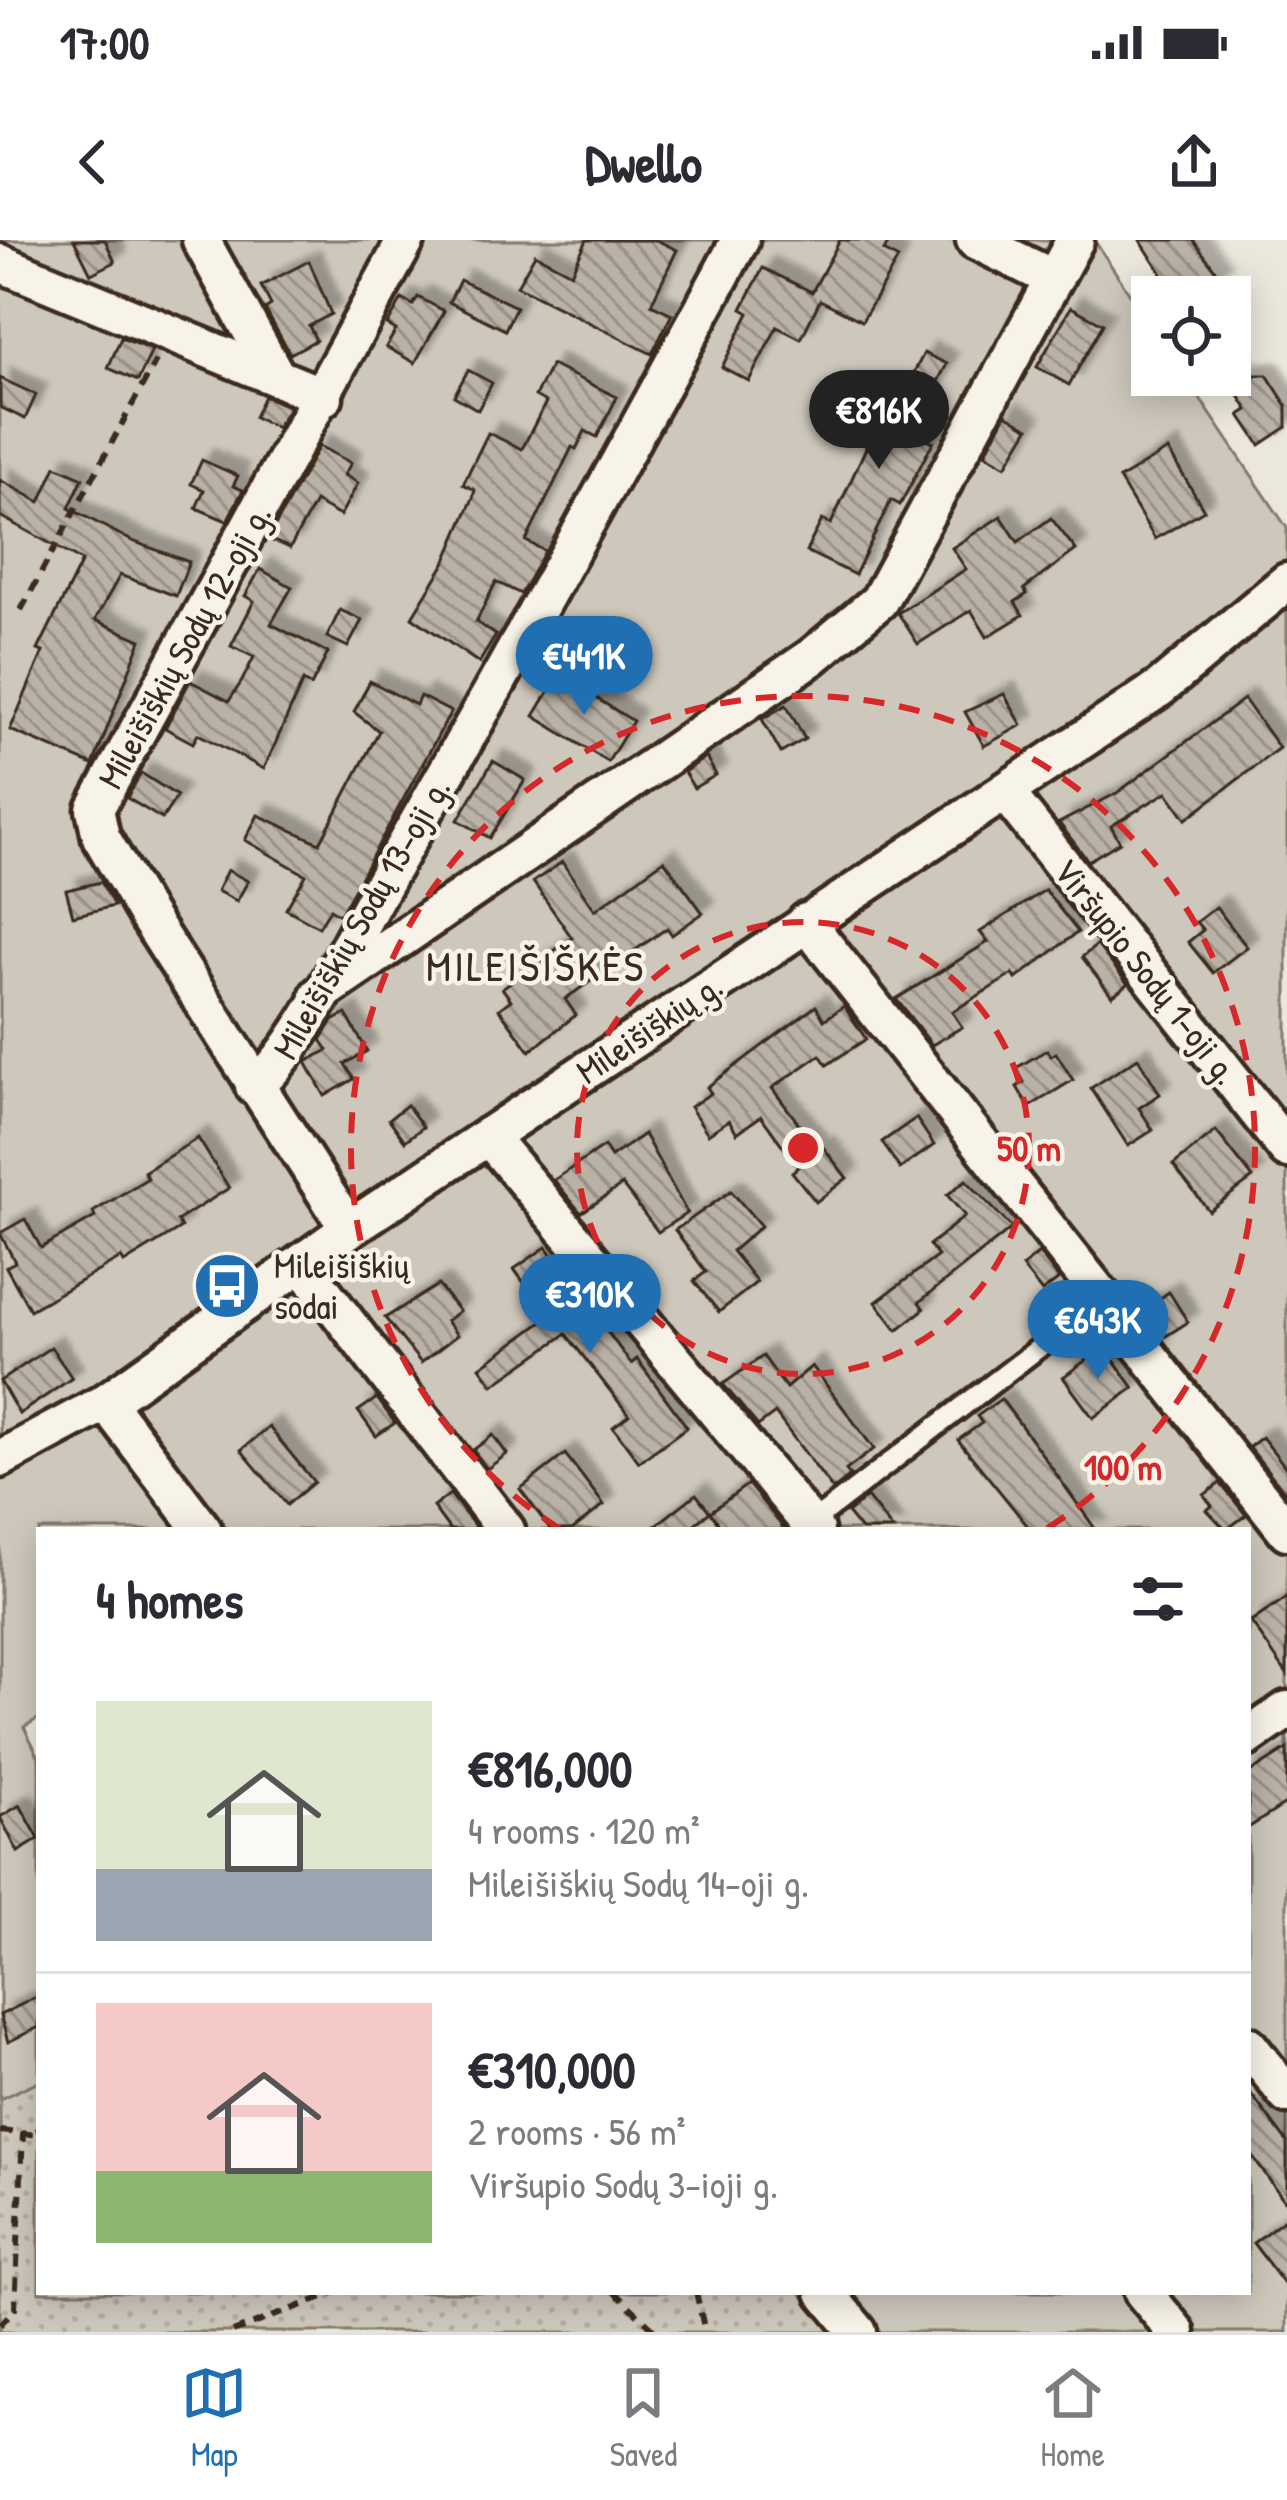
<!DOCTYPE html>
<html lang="en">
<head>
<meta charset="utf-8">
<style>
  :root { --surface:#fff; --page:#f7f7f7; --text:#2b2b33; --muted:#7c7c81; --line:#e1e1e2; --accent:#1f6fb2 }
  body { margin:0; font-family:"Patrick Hand",sans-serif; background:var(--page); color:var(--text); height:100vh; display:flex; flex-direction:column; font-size:45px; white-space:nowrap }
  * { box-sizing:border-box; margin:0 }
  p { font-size:39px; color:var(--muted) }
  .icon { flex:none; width:66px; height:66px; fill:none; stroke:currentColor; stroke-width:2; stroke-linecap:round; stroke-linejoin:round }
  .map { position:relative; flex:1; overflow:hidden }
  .sheet { position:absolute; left:36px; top:1287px; width:1215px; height:768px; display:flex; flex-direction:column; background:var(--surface); border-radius:0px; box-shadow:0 6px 30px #0003 }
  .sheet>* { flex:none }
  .buttons { position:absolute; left:1131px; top:36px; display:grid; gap:24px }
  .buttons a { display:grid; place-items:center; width:120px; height:120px; border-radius:0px; background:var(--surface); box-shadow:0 6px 30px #0003; font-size:60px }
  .price { position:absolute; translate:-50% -102px; padding:0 27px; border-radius:42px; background:var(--accent); color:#fff; font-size:39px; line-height:78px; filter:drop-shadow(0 3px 6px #0008) }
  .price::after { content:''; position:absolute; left:50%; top:72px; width:36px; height:27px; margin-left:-18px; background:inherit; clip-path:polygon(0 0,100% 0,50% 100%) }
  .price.selected { background:#222; color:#fff }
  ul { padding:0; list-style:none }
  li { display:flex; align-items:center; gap:36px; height:300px; padding:0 60px }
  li+li { border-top:3px solid var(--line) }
  li span { display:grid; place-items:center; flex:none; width:336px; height:240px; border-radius:0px; color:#555 }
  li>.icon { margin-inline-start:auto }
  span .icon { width:144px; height:144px; fill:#fffc; stroke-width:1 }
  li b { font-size:51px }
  h2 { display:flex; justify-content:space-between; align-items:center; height:144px; padding:0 60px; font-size:51px }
  .status { display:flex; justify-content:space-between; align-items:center; height:84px; padding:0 60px; background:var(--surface); direction:ltr }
  .status svg { height:33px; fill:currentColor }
  header { display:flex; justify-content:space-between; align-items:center; height:156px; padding:0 60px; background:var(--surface); font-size:54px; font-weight:800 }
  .tab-bar { display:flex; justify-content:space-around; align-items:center; height:168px; border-top:3px solid var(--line); background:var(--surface); font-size:33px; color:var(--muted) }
  .tab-bar a { display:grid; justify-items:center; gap:6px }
  .tab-bar .selected { color:var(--accent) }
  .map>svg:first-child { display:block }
</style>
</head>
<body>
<div class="status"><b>17:00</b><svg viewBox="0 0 49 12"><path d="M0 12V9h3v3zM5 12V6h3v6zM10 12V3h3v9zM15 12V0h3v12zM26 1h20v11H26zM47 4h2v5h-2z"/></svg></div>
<header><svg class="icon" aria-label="back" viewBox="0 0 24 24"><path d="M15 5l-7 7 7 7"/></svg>Dwello<svg class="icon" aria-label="share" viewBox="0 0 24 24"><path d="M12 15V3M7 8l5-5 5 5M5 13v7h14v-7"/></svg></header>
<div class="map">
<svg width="1287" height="2092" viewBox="0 0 1287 2092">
  <defs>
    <pattern id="park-dots" width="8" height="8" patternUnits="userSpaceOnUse" patternTransform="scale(3)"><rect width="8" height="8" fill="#cec8bc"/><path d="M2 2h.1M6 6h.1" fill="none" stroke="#b2aca1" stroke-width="1.8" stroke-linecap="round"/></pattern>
    <pattern id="building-back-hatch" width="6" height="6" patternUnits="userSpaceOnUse" patternTransform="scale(3)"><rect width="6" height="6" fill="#bab2a7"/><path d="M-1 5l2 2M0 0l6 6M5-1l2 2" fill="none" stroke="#989187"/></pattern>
    <filter id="shadow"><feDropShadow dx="11" dy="-11" stdDeviation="3" flood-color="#0004"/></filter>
  </defs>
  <rect width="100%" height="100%" fill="#ece7dc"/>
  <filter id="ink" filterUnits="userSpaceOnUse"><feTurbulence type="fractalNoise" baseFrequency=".00833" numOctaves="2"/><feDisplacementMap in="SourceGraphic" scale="24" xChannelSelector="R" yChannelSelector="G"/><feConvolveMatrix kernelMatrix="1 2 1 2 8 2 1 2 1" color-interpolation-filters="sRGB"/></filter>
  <g filter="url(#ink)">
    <polygon fill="#cec8bc" stroke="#84796d" stroke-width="3" points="0,0 1094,0 1152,87 1152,135 1184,135 1287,288 1287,2092 833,2092 800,2052 1248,2052 1248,1290 39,1290 39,1478 24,1487 39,1517 39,1841 0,1859"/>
    <polygon fill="url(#park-dots)" stroke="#84796d" stroke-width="3" points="39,1841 39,2052 800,2052 833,2092 0,2092 0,1859"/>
    <g fill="url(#building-back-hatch)" stroke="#3b2a1e" stroke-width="3" filter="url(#shadow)">
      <polygon points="74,0 105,0 115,22 91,34"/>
      <polygon points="587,0 656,0 677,10 651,64 672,74 652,114 517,46 535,14 571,33"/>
      <polygon points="840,0 890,0 884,11 898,19 862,81 820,60 801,99 777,87 749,141 722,127 749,73 742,69 763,28 812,52"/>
      <polygon points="1140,0 1193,0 1220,36 1193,57 1177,57"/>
      <polygon points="309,21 331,74 309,86 316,100 290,114 265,69 271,65 261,46"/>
      <polygon points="460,40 516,67 505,90 449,62"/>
      <polygon points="418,57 444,71 415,123 386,107 396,90 387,85 402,59 413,65"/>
      <polygon points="1071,67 1103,84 1069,145 1037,127"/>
      <polygon points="121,98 152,110 138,141 108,128"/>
      <polygon points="924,113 947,124 912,191 933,202 900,265 891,260 855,335 806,311 822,280 831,284 871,197 849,186 860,164 890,179"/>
      <polygon points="551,125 617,157 597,197 585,191 576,209 572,207 526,301 545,311 521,354 496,342 476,382 496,395 479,423 412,377 445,323 473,258 475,250 463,244 488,193 522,209 546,162 535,156"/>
      <polygon points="468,130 492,143 478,170 454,156"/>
      <polygon points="1226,135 1267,135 1287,166 1287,187 1260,205 1240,175 1248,170"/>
      <polygon points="0,138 36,155 25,179 0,167"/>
      <polygon points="264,156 289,167 277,188 254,177"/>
      <polygon points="1006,174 1029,188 1006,226 985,214"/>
      <polygon points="319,206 351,223 344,235 358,243 340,276 315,262 290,308 268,299"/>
      <polygon points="1168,210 1204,270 1155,299 1119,239"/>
      <polygon points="202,220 238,236 233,246 243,250 227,281 196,268 204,250 191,244"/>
      <polygon points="56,226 83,238 69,268 132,301 189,322 176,356 120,335 95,380 141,400 93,525 10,490 43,412 38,410 82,321 0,276 0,240 40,262"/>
      <polygon points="1001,276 1018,302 1051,278 1076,310 1024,349 1027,354 1015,362 1023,375 987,397 971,370 918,404 898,373 966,329 952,308"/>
      <polygon points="260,329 292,347 271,384 328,413 311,446 303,441 264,529 198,494 193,503 165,488 190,441 229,461 242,441 254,417 231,406 254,361 245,356"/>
      <polygon points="340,370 362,380 348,407 327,397"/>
      <polygon points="559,435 633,481 608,522 534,476"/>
      <polygon points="370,441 416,465 420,456 451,472 340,675 330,669 319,687 286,669 306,635 245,600 258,575 320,603 379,491 354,472"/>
      <polygon points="1004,454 1022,485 984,506 965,472"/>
      <polygon points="1244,459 1279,508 1186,579 1167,552 1111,586 1120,602 1088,621 1059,583 1117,553"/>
      <polygon points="786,465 805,499 781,513 762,479"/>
      <polygon points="706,517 716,535 694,548 684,532"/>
      <polygon points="493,521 525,540 490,598 458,580"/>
      <polygon points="141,533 177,556 162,579 127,558"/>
      <polygon points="664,620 703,673 672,695 667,688 565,759 576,775 530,811 499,769 511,760 502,748 572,698 533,642 562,622 595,670"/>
      <polygon points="227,630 248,641 237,661 217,651"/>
      <polygon points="101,642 114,666 73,676 66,650"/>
      <polygon points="1045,650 1078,692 1016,739 1013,734 952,772 962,787 932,805 896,759 988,702 980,692"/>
      <polygon points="1216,667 1247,707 1213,733 1188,702 1203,690 1196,682"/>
      <polygon points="1097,705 1128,744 1112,756 1082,717"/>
      <polygon points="816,766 824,780 844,766 866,799 827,825 820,815 772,848 819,911 823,907 847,938 816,962 792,932 798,927 761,876 737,893 729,880 708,894 690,867 711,853 707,847"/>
      <polygon points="346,774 367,811 345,824 354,839 325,856 306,822 328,810 321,800 333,781"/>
      <polygon points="1047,810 1051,816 1056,813 1073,840 1029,867 1017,847 1024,842 1016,828"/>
      <polygon points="1138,818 1160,854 1139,868 1153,890 1128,906 1091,848"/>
      <polygon points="407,865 423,887 405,901 389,879"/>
      <polygon points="916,878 934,905 900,929 882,902"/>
      <polygon points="1216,891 1253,938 1209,971 1173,925"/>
      <polygon points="644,894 687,973 658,992 622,945 581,973 554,940 604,906 611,917"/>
      <polygon points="198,898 229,948 177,981 181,988 124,1023 121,1018 30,1070 6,1027 15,1022 0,993 25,979 41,1008 95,977 93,972 148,938 144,932"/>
      <polygon points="966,940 1012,988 919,1062 924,1069 897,1090 876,1062 938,1016 929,1005 965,976 947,955"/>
      <polygon points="731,951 761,986 732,1011 757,1042 719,1072 694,1041 706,1032 675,990"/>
      <polygon points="546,1007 631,1124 637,1119 687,1187 639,1222 613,1187 629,1175 566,1094 493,1145 480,1127 549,1077 514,1029"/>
      <polygon points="1039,1013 1059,1039 1042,1052 1022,1027"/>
      <polygon points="438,1045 459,1071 446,1081 457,1095 421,1123 385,1078"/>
      <polygon points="1169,1052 1188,1082 1163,1098 1142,1071"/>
      <polygon points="51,1107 72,1138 19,1174 0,1141"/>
      <polygon points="1104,1107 1134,1148 1093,1178 1063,1137"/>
      <polygon points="763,1116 786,1148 812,1126 874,1209 846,1230 850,1236 833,1250 775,1173 758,1186 723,1144"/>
      <polygon points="377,1158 395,1183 376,1196 358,1171"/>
      <polygon points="1001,1159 1031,1199 1096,1290 1031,1290 958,1200 982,1183 977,1176"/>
      <polygon points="269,1187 314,1242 287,1265 241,1210"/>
      <polygon points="493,1195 507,1214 487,1229 473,1210"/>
      <polygon points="1262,1197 1287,1229 1287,1255 1249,1207"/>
      <polygon points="565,1214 604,1265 572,1290 551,1290 520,1249"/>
      <polygon points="1220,1243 1246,1275 1226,1290 1207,1270 1212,1266 1204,1255"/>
      <polygon points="748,1244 775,1277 785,1290 724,1290 710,1272"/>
      <polygon points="450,1254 478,1290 450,1290 433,1267"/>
      <polygon points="696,1254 710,1272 687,1290 650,1290"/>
      <polygon points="867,1257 893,1290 861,1290 847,1273"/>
      <polygon points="1287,1357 1287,1434 1251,1382"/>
      <polygon points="1287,1509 1287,1563 1248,1588 1248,1534"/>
      <polygon points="20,1565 39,1599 18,1612 0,1577"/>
      <polygon points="39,1756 39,1787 8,1802 0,1775"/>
      <polygon points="1248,1850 1287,1902 1287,1964 1248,1911"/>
      <polygon points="1287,1977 1287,2048 1253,2003"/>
    </g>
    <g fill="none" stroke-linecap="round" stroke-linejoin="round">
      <g stroke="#3b2a1e" stroke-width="27">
        <polyline id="service" points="810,1284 1105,1057"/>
      </g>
      <g stroke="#3b2a1e" stroke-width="45">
        <g id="minor">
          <polyline points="201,0 274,132"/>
          <polyline points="975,0 1054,39"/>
          <polyline points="0,23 324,157"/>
          <polyline points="1006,553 1287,909"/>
          <polyline points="806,682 1287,1291"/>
          <polyline points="319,755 812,417 879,361 1075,0"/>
          <path d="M254 846C298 814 352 698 381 647 504 433 623 218 740 0"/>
          <polyline points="488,896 815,1290"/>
          <polyline points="349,989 148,677 101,597 95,569 406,0"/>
          <polyline points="302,1024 506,1290"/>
          <polyline points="106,1162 203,1290"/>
          <polyline points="0,1219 106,1162 349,989 1160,448 1287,342"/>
          <polyline points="1248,1497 1287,1470"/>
          <polyline points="1248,1805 1287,1855"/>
          <polyline points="825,2052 858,2092"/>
          <polyline points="1143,2052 1176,2092"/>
        </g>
      </g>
      <g stroke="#3b2a1e" stroke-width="6" stroke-dasharray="12 9" stroke-linecap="butt">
        <polyline points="21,370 156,121"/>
        <polyline points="0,1891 39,1895"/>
        <polyline points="614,2052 657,2092"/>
        <polyline points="696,2052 705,2092"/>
        <polyline points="0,2085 15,2068 23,1894 39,1889"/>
        <polyline points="233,2092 336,2052"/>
      </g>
      <use href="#service" stroke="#f7f3e8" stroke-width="18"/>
      <use href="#minor" stroke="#f7f3e8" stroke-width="36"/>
    </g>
  </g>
  <g fill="none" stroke="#d62828" stroke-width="6" stroke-dasharray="21 15">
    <circle cx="803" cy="908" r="226"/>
    <path d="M560 1289A452 452 0 1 1 1046 1289"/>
  </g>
  <defs>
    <g id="bus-disc" transform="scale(3.45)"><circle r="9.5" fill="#1f6fb2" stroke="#f7f3e8"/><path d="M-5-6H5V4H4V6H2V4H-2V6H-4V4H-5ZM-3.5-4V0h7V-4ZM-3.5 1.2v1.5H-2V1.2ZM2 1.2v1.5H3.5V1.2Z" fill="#fff"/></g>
  </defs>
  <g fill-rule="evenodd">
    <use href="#bus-disc" x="227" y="1046"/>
  </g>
  <g text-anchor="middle" stroke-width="9" stroke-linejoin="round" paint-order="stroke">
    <g font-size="36" fill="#3b2a1e" stroke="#f7f3e8">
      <text transform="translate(184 406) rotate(-61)" y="13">Mileišiškių Sodų 12-oji g.</text>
      <text transform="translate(361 678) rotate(-60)" y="13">Mileišiškių Sodų 13-oji g.</text>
      <text transform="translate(1147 731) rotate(52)" y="13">Viršupio Sodų 1-oji g.</text>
      <text transform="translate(649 788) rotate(-34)" y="13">Mileišiškių g.</text>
    </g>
    <g font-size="36" fill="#3b2a1e" stroke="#f7f3e8" text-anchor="start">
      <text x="274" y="1038">Mileišiškių<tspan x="274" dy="41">sodai</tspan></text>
    </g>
    <g font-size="42" letter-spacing="3" fill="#3b2a1e" stroke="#f7f3e8">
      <text x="536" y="741">MILEIŠIŠKĖS</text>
    </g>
  </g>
  <circle cx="803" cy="908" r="18" fill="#d62828" stroke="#f7f3e8" stroke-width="6"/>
  <g font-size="36" text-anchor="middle" font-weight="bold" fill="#d62828" stroke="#f7f3e8" stroke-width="9" stroke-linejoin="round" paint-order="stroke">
    <text x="1029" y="921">50 m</text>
    <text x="1123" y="1240">100 m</text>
  </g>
</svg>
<div class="buttons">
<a><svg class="icon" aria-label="locate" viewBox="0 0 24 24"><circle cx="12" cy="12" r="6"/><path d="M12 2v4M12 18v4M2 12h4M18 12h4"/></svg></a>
</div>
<b class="price selected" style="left:879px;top:232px">€816K</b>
<b class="price" style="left:584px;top:478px">€441K</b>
<b class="price" style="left:590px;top:1116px">€310K</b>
<b class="price" style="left:1098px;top:1142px">€643K</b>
<section class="sheet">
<h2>4 homes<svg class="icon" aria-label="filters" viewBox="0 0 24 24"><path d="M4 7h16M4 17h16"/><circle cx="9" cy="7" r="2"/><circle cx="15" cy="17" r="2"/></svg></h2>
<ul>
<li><span style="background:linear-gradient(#dfe7d0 70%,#9aa5b1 0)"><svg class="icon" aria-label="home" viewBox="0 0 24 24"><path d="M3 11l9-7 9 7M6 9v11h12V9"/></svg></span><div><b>€816,000</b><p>4 rooms · 120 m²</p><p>Mileišiškių Sodų 14-oji g.</p></div></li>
<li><span style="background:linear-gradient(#f6c9c9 70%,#8fb573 0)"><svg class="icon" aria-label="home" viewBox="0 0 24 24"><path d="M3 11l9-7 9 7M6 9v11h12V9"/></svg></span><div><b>€310,000</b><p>2 rooms · 56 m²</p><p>Viršupio Sodų 3-ioji g.</p></div></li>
</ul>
</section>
</div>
<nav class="tab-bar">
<a class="selected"><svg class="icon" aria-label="map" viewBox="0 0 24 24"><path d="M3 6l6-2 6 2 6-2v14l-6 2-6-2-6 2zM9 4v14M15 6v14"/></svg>Map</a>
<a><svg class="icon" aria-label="saved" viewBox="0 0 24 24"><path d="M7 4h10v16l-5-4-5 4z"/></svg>Saved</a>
<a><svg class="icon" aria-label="home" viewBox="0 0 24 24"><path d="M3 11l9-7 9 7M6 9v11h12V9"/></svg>Home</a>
</nav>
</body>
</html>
